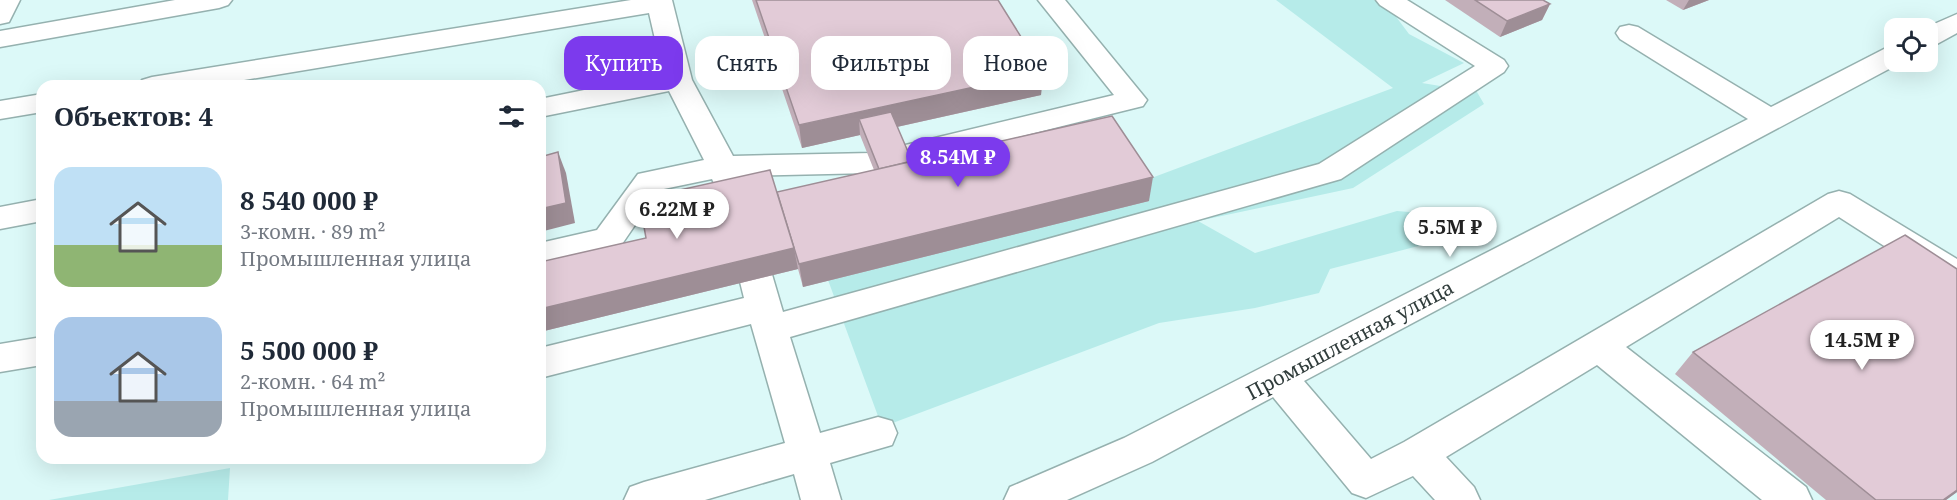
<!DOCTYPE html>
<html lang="ru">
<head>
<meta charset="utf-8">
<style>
  :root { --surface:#fff; --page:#f2f2f3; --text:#1f2937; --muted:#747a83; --accent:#7c3aed }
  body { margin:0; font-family:"Noto Serif",serif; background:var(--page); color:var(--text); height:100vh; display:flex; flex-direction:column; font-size:22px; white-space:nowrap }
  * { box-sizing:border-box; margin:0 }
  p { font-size:20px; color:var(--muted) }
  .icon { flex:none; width:33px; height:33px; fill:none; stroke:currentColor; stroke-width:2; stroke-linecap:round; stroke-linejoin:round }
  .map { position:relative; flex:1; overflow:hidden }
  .details { position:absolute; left:36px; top:80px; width:510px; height:384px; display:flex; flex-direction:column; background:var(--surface); border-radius:18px; box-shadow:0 6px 24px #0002 }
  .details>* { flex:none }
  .hud { position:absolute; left:564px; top:36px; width:570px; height:54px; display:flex; gap:12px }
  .controls { position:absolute; left:1884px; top:18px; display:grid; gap:12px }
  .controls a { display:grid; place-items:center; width:54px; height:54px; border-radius:12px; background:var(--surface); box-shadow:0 6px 24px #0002; font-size:30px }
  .price { position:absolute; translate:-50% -51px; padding:0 14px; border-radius:21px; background:#fff; color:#222; font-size:20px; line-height:39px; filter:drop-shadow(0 2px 3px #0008) }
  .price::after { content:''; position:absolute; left:50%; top:36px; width:18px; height:14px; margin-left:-9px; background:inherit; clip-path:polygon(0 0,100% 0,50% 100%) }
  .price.on { background:var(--accent); color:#fff }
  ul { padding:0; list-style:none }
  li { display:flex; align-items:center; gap:18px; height:150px; padding:0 18px }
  li span { display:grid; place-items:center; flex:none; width:168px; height:120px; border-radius:18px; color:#555 }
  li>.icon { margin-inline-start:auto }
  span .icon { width:72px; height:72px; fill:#fffc; stroke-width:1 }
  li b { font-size:26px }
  h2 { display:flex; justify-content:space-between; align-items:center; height:72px; padding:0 18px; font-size:26px }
  .chip { padding:0 21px; border-radius:18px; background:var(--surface); box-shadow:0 6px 24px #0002; font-size:21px; line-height:54px }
  .chip.on { background:var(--accent); color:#fff }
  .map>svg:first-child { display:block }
</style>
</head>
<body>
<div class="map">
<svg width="1957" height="500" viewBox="0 0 1957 500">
  <rect width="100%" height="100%" fill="#dcf9f8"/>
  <g fill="#b6ebe9">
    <polygon points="1276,0 1374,0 1394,14 1409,34 1464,63 1422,83 1477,92 1484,104 1353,188 1198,221 1255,253 1397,211 1457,216 1426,244 1330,269 1319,293 1255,308 1159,323 882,427 828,280 1138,183 1393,88"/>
    <polygon points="230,468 228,500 49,500"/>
  </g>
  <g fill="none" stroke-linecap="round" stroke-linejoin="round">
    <g stroke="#95b1af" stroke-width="3">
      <g id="minor">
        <polygon points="0,0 20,0 9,22 0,24"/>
        <polygon points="175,0 232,0 228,5 219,8 0,47 0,31"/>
        <polygon points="631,0 672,0 692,80 733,156 872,153 1114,95 1038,0 1065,0 1147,100 1143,106 872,173 742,176 745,184 740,192 729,195 718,192 712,179 659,190 620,247 540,267 540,243 597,230 638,174 704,160 669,91 540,117 540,99 663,74 649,13 208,86 138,86 142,80 152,77"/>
        <polygon points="1376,0 1407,0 1504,60 1508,66 1504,72 1341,179 790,337 820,433 878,417 892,421 897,433 892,445 830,463 841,500 801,500 794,474 705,500 624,500 630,487 644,482 785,443 751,324 540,378 540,348 744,298 729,237 733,229 745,225 757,229 761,237 783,312 1319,164 1475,66 1380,5"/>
        <polygon points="1957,14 1957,33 1937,44 1928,46 1928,28 1925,28"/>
        <polygon points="1629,25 1638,27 1771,107 1884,49 1894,47 1894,62 1902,62 1304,381 1371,459 1404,442 1828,194 1839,191 1850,194 1957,259 1957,286 1942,283 1839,217 1626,347 1806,487 1812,500 1762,500 1597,365 1446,457 1474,487 1480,500 1435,500 1413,476 1366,498 1352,493 1273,397 1152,462 1067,500 1004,500 1010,487 1124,438 1748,119 1620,39 1616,33 1620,27"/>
        <polygon points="42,94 42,112 0,119 0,101"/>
        <polygon points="42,199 42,221 0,229 0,207"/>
        <polygon points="42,337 42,365 0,372 0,344"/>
      </g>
    </g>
    <use href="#minor" fill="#fff" fill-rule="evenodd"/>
  </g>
  <g fill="#c2afb9">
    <polygon points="752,0 998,0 1043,72 1041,95 897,127 912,161 1149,201 803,287 798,269 540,332 540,262 646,238 777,193 874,170 860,135 802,148"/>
    <polygon points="1445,0 1543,0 1550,4 1542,20 1500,37"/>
    <polygon points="1666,0 1709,0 1683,10"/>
    <polygon points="1957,269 1957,492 1946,500 1826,500 1675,374 1693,352"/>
  </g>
  <g fill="#9e8e96">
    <polygon points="1689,0 1709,0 1683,10"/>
    <polygon points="1550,4 1542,20 1500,37 1507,21"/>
    <polygon points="1043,72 1041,95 865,134 859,119 860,135 802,148 799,125"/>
    <polygon points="558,152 566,173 575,223 540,232 540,209"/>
    <polygon points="1153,177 1149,201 803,287 799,264"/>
    <polygon points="794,248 798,269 540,332 540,309"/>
    <polygon points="1957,490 1957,492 1946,500 1943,500"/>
  </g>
  <g fill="#e2cbd7" stroke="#9e8e96" stroke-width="1.5">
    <polygon points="756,0 998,0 1043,72 799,125"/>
    <polygon points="1475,0 1543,0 1550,4 1507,21"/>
    <polygon points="891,112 912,161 879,169 859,119"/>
    <polygon points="1112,116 1153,177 799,264 777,192"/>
    <polygon points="558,152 566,203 540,209 540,157"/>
    <polygon points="770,170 794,248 540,309 540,262 646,238 639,199"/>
    <polygon points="1905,235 1957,269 1957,490 1943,500 1876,500 1693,352"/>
  </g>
  <g text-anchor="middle" stroke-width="4.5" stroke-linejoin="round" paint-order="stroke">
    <g font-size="20" fill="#313d3c" stroke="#fff">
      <text transform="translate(1350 340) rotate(-28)" y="7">Промышленная улица</text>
    </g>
  </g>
</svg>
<div class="controls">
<a><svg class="icon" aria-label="locate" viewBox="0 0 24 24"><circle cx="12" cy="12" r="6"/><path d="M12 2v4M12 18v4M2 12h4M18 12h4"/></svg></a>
</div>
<b class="price on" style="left:958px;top:188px">8.54M ₽</b>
<b class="price" style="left:677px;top:240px">6.22M ₽</b>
<b class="price" style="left:1450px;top:258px">5.5M ₽</b>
<b class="price" style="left:1862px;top:371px">14.5M ₽</b>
<div class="hud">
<a class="chip on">Купить</a>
<a class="chip">Снять</a>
<a class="chip">Фильтры</a>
<a class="chip">Новое</a>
</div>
<section class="details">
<h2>Объектов: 4<svg class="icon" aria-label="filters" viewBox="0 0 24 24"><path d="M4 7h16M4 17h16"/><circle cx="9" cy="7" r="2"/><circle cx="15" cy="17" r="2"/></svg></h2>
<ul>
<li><span style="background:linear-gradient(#bfe0f5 65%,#8fb573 0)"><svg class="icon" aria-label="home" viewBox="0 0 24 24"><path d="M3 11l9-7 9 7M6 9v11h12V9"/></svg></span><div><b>8 540 000 ₽</b><p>3-комн. · 89 m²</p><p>Промышленная улица</p></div></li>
<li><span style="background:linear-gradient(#a9c7e8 70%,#9aa5b1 0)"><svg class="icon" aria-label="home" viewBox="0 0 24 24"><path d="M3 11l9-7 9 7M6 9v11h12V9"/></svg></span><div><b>5 500 000 ₽</b><p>2-комн. · 64 m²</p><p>Промышленная улица</p></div></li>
</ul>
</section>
</div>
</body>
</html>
